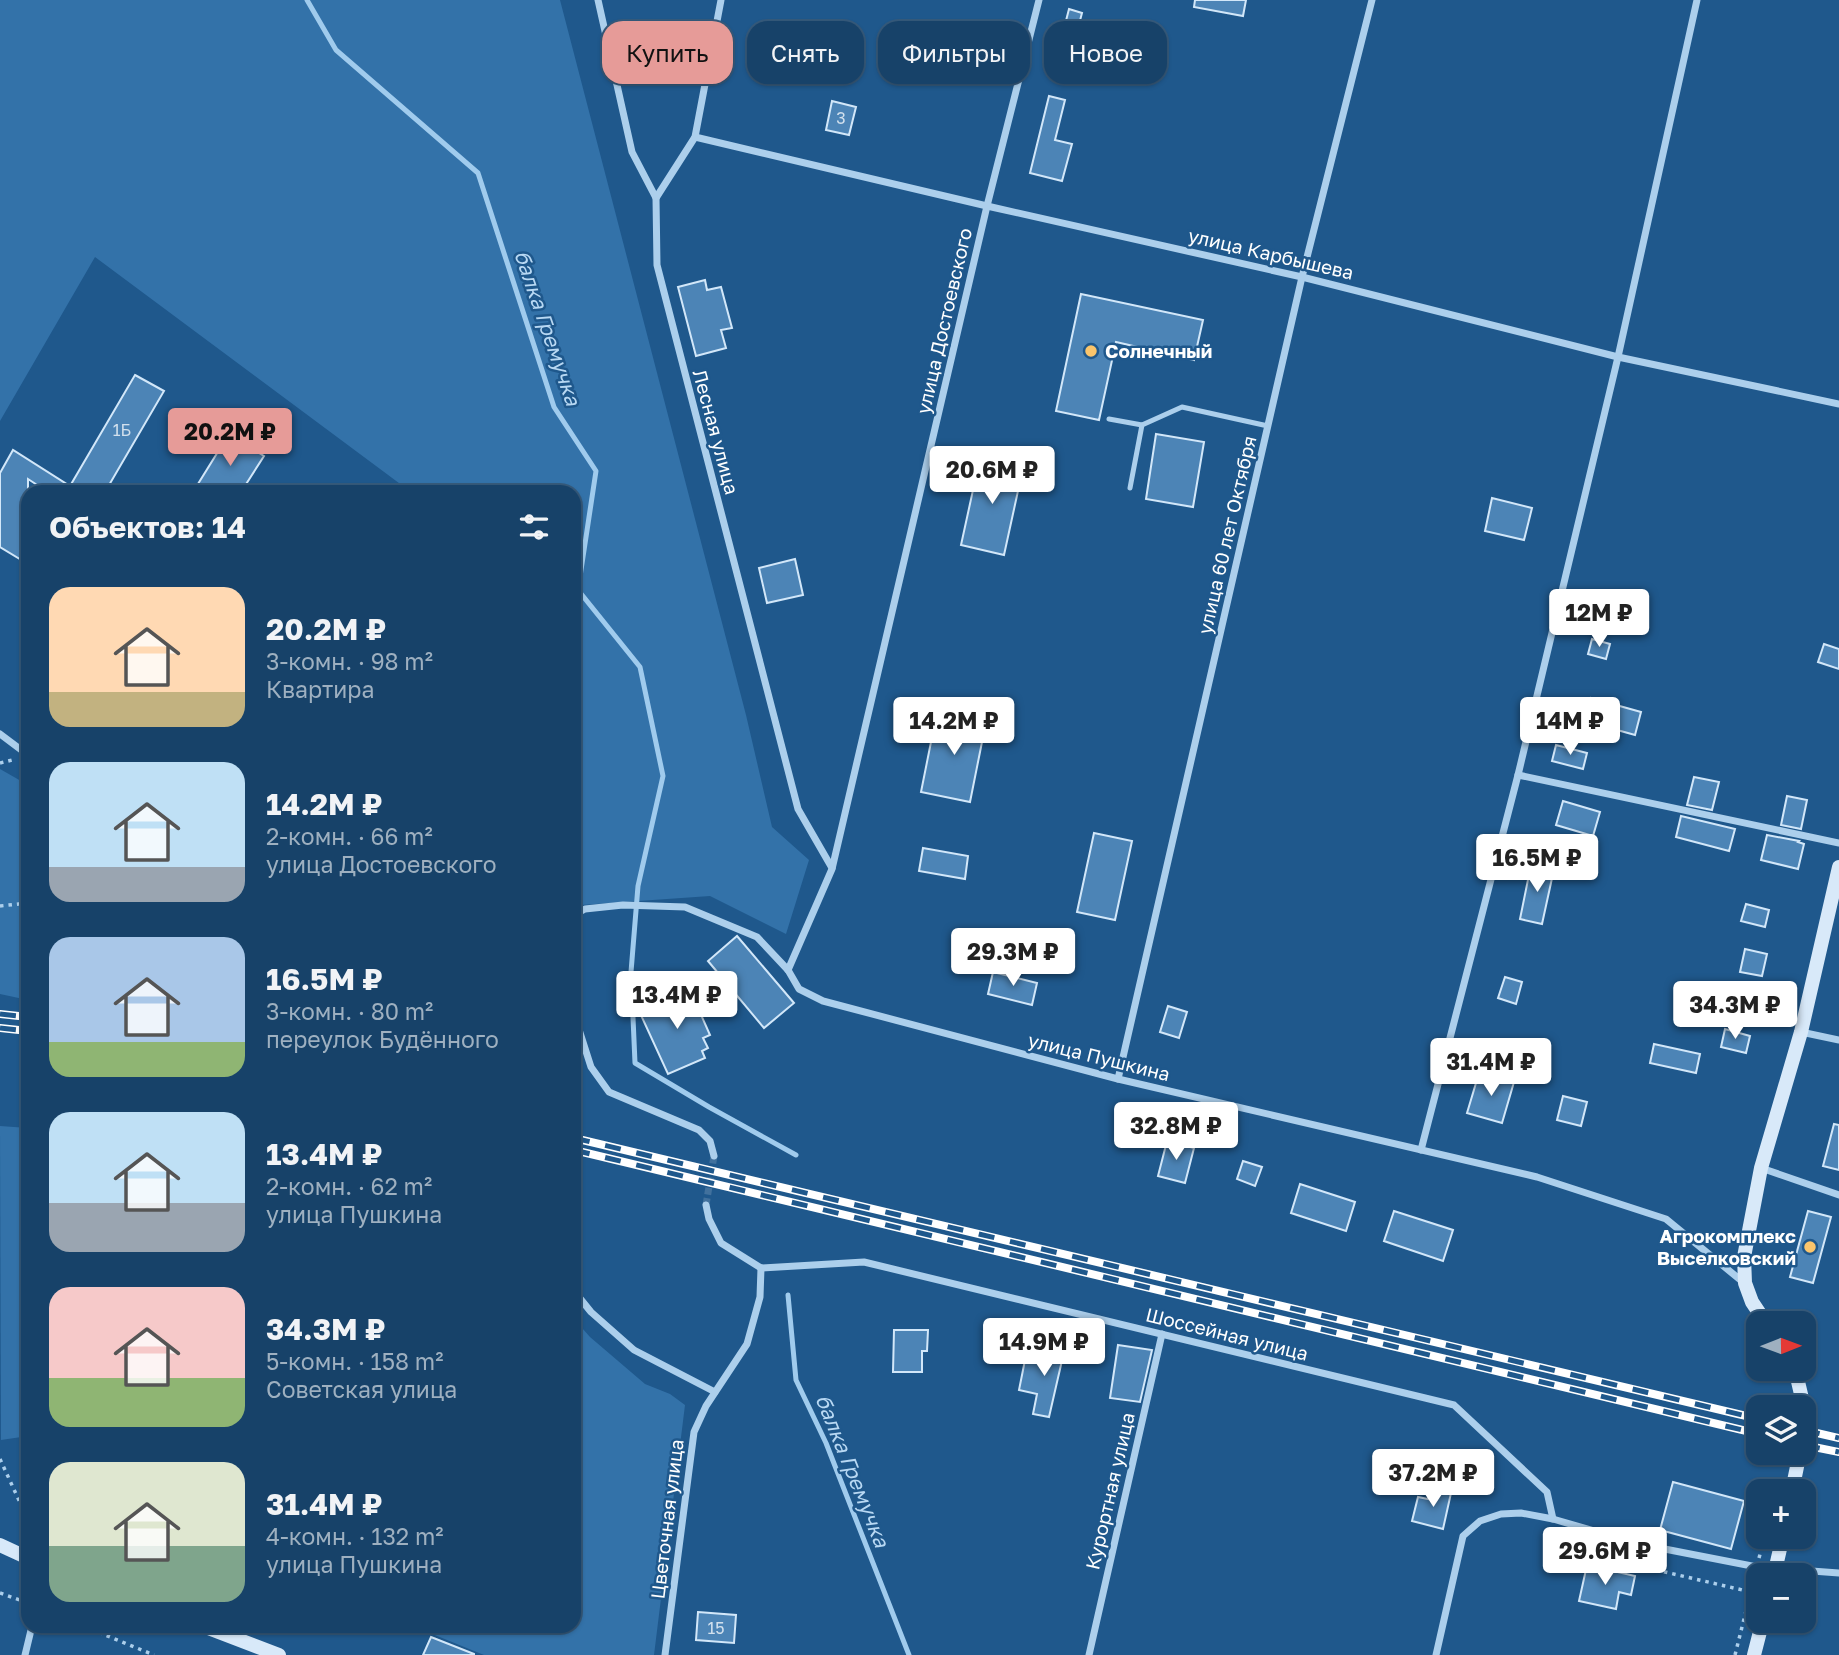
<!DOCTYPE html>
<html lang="ru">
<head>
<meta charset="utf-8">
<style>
  :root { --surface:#174269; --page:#20496f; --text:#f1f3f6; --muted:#9eb0c0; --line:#365b7d; --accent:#e69b98 }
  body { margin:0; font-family:"Golos Text",sans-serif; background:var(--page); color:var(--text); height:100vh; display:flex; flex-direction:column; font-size:26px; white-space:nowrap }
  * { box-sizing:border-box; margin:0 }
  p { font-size:23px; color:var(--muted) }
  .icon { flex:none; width:38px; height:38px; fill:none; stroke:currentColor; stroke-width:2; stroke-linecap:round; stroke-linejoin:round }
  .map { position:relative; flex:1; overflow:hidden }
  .panel { position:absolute; left:21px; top:485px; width:560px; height:1148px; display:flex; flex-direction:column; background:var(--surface); border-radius:21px; box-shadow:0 2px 5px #0004,0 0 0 2px var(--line) }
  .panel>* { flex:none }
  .hud { position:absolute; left:602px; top:21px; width:665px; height:63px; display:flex; gap:14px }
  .needle { width:46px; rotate:89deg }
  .controls { position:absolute; left:1746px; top:1311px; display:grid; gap:14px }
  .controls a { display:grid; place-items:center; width:70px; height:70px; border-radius:14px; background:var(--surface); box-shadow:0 2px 5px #0004,0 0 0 2px var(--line); font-size:35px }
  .price { position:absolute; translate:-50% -60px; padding:0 16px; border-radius:7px; background:#fff; color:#222; font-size:23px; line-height:46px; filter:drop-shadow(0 2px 4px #0008) }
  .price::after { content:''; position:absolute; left:50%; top:42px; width:21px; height:16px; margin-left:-10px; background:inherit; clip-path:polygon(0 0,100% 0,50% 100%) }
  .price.on { background:var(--accent); color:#111 }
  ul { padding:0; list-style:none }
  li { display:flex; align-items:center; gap:21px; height:175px; padding:0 28px }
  li span { display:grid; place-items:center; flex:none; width:196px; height:140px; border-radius:21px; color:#555 }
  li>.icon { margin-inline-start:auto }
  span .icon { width:84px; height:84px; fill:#fffc; stroke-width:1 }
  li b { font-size:30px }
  h2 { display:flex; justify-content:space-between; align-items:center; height:84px; padding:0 28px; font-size:30px }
  .pill { padding:0 24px; border-radius:21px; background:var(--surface); box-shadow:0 2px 5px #0004,0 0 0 2px var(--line); font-size:24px; line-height:63px }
  .pill.on { background:var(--accent); color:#111 }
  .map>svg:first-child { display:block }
</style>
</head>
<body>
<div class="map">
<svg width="1839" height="1655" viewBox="0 0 1839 1655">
  <rect width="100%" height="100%" fill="#1f588c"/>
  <g fill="#3372a9">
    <polygon points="0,0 560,0 746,715 772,827 809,860 786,934 710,896 581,905 574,906 574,492 411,492 95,257 0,421"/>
    <polygon points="0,769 28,785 28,1000 0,994"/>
    <polygon points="0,1126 28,1128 28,1436 1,1440"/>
    <polygon points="574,1319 590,1337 645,1384 670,1394 685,1405 654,1655 484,1655 420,1629 417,1626 574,1626"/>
  </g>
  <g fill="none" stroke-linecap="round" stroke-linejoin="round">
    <g stroke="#a0cbed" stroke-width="5">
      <polyline points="307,0 336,50 478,173 554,407 596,471 578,590 640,667 663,776 638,886 631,972 635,1063 709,1107 796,1155"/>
      <polyline points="788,1295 796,1380 826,1443 909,1655"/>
    </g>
  </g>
  <g fill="#4c84b6" stroke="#d2e7f9" stroke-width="2">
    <polygon points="1195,0 1246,0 1243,16 1194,7"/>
    <polygon points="1069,9 1082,13 1073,47 1060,44"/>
    <polygon points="1049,96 1065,100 1055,140 1072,144 1062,181 1030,173"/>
    <polygon points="832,101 856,107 849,135 826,130"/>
    <polygon points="705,280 707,290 721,287 732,328 721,330 726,348 696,356 678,287"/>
    <polygon points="1081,294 1203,320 1194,360 1116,342 1099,420 1056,411"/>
    <polygon points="135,375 164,391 105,492 48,492 28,479 28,564 0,547 0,473 13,450 70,486"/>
    <polygon points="229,434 264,456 241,492 193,492"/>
    <polygon points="1156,434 1204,442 1193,507 1146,499"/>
    <polygon points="980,458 1023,468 1004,555 961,545"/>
    <polygon points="1492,498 1532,508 1524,540 1485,531"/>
    <polygon points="795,559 803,595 767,603 759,568"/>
    <polygon points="1592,639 1610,644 1606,659 1588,654"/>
    <polygon points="1824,644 1839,649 1839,669 1818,662"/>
    <polygon points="1591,698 1641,712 1635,735 1585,721"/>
    <polygon points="937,712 986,722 970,802 921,792"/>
    <polygon points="1556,745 1587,753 1583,769 1552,761"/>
    <polygon points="1694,777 1719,782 1712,810 1687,805"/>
    <polygon points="1787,796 1807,800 1801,829 1781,825"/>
    <polygon points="1563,801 1600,812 1593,836 1556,825"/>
    <polygon points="1681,816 1735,829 1729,851 1676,837"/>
    <polygon points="1094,833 1132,841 1115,920 1077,912"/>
    <polygon points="1767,835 1799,841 1798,842 1804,844 1798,869 1761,860"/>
    <polygon points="923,848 968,856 965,879 919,871"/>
    <polygon points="1531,865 1554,869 1542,924 1520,919"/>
    <polygon points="1746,904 1769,910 1765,927 1741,921"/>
    <polygon points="737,936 794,1003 764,1028 708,961"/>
    <polygon points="1745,949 1767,954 1762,976 1740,972"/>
    <polygon points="993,972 1037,983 1032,1005 988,994"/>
    <polygon points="1505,977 1522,982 1516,1004 1498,998"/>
    <polygon points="690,990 710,1035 703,1038 708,1048 702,1051 705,1058 668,1074 640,1013"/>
    <polygon points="1168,1006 1187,1012 1179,1038 1160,1032"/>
    <polygon points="1725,1029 1750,1036 1746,1053 1721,1047"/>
    <polygon points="1654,1044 1700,1054 1696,1073 1650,1063"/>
    <polygon points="1479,1073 1514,1082 1502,1123 1467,1113"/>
    <polygon points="1563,1096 1587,1102 1581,1126 1557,1120"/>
    <polygon points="1834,1124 1839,1125 1839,1170 1823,1166"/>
    <polygon points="1167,1141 1194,1148 1185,1183 1158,1176"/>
    <polygon points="1243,1161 1262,1167 1255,1186 1237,1179"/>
    <polygon points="1300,1184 1355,1202 1346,1231 1291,1213"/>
    <polygon points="1394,1211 1453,1230 1443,1261 1384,1241"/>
    <polygon points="1808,1211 1831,1217 1813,1283 1790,1277"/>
    <polygon points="894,1330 928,1330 927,1351 922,1351 922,1372 893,1372"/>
    <polygon points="1050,1339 1066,1343 1049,1417 1033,1414 1037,1394 1019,1390 1025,1360 1045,1364"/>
    <polygon points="1118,1345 1152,1350 1140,1402 1110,1398"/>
    <polygon points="1673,1482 1744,1501 1731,1549 1660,1530"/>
    <polygon points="1431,1488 1451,1493 1443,1529 1412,1521 1418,1497 1428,1499"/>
    <polygon points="1587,1565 1635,1576 1631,1595 1619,1592 1616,1609 1579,1601"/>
    <polygon points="698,1612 736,1615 734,1643 696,1640"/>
    <polygon points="431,1637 474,1654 474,1655 423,1655"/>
  </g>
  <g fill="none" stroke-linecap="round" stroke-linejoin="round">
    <polyline stroke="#41719d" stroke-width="7" stroke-dasharray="7 3.5" stroke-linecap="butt" points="706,1205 714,1156"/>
    <g stroke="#accfec" stroke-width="3.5" stroke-dasharray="3.5 5" stroke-linecap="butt">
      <polyline points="0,763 16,759"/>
      <polyline points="0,906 28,903"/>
      <polyline points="0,1459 28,1520"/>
      <polyline points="1594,1544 1592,1555 1751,1592"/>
      <polyline points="1759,1558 1765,1536"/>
      <polyline points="0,1593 28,1603"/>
      <polyline points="83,1626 154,1655"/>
      <polyline points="1735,1655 1754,1579"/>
    </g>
    <g stroke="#accfec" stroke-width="5">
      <polyline points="1109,419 1142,425"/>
      <polyline points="1130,488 1142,425 1182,407 1268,426"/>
    </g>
    <g stroke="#accfec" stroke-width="7">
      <polyline points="598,0 632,152 656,198"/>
      <polyline points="721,0 695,137 656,198 657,265 798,809 832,868"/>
      <polyline points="695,137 987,206 1302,277 1618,357 1839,404"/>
      <polyline points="0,734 28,755"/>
      <polyline points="1518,775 1839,843"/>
      <polyline points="574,915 585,909 623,905 685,907 757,937 788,970 799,989 823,1001 1118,1079 1537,1177 1666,1219 1743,1282"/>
      <polyline points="788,970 832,869 987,206 1039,0"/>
      <polyline points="574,1014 591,1067 609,1092 699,1130 710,1141 714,1156"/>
      <polyline points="1801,1032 1839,1040"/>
      <polyline points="1118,1079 1302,277 1372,0"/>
      <polyline points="1421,1150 1518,775 1618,357 1697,0"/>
      <polyline points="1761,1168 1839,1195"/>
      <polyline points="706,1205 709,1219 721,1243 761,1268 864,1262 1454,1405 1547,1492 1553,1519"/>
      <polyline points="574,1291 591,1312 634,1350 715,1392"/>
      <polyline points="25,1655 32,1626"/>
      <polyline points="665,1655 694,1432 706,1406 747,1344 760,1297 761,1268"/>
      <polyline points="1089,1655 1162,1334"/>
      <polyline points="1436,1655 1463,1536 1480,1521 1501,1514 1521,1513 1553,1519 1639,1544 1757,1567 1839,1573"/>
    </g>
    <g stroke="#d8e9f9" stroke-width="14">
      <polyline points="1766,1323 1752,1302 1745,1283 1744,1257 1761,1168 1801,1032 1839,867"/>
      <polyline points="1793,1368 1796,1373 1804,1407"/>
      <polyline points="1804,1410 1804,1434"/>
      <polyline points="1792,1491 1800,1452"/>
      <polyline points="0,1545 28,1558"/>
      <polyline points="1774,1575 1783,1536"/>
      <polyline points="203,1626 279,1655"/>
      <polyline points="1754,1655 1763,1620"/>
    </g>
    <g stroke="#fff" stroke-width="8">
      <g id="rail">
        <polyline points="0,1014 28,1017"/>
        <polyline points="0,1028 28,1031"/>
        <polyline points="574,1138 1759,1419"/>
        <polyline points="574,1150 1759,1434"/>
        <polyline points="1804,1430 1839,1438"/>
        <polyline points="1804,1445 1839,1452"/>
      </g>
    </g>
    <use href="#rail" stroke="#1f588c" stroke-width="5" stroke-dasharray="16" stroke-linecap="butt"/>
  </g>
  <g fill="#fac56c" stroke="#1f588c" stroke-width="2.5">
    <circle cx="1091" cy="351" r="7"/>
    <circle cx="1810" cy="1247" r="7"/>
  </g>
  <g text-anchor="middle" stroke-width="5" stroke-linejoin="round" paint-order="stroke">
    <g font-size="16" fill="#d2e0ed">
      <text x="841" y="124">3</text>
      <text x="122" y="436">1Б</text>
      <text x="716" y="1634">15</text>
    </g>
    <g font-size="19" fill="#fff" stroke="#1f588c">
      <text transform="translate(1271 254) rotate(13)" y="7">улица Карбышева</text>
      <text transform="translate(944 321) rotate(-77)" y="7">улица Достоевского</text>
      <text transform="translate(716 432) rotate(75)" y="7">Лесная улица</text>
      <text transform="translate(1227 535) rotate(-77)" y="7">улица 60 лет Октября</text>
      <text transform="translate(1099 1057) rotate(14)" y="7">улица Пушкина</text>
      <text transform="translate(1227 1334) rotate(14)" y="7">Шоссейная улица</text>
      <text transform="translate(1110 1491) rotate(-77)" y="7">Курортная улица</text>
      <text transform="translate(667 1519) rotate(-83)" y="7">Цветочная улица</text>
    </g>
    <g font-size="19" font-weight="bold" fill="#fff" stroke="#1f588c" text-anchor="start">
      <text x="1105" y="358">Солнечный</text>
      <text x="1796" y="1243" text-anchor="end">Агрокомплекс<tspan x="1796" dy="22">Выселковский</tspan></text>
    </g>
    <g font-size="21" font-style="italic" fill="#b8d8f3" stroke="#1f588c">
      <text transform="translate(547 328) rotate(71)" y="7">балка Гремучка</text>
      <text transform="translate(852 1471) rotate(68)" y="7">балка Гремучка</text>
    </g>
  </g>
</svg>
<div class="controls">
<a><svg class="needle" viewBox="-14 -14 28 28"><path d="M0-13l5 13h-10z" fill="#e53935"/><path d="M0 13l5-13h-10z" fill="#9eb0c0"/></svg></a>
<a><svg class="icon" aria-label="layers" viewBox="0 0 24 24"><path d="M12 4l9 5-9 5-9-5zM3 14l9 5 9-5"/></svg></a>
<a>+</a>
<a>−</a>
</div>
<b class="price on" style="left:230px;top:468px">20.2M ₽</b>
<b class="price" style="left:992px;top:506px">20.6M ₽</b>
<b class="price" style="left:1599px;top:649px">12M ₽</b>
<b class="price" style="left:954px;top:757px">14.2M ₽</b>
<b class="price" style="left:1570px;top:757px">14M ₽</b>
<b class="price" style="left:1537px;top:894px">16.5M ₽</b>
<b class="price" style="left:1013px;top:988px">29.3M ₽</b>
<b class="price" style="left:677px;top:1031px">13.4M ₽</b>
<b class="price" style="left:1735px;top:1041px">34.3M ₽</b>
<b class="price" style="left:1491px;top:1098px">31.4M ₽</b>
<b class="price" style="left:1176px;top:1162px">32.8M ₽</b>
<b class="price" style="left:1044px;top:1378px">14.9M ₽</b>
<b class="price" style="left:1433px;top:1509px">37.2M ₽</b>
<b class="price" style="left:1605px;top:1587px">29.6M ₽</b>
<div class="hud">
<a class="pill on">Купить</a>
<a class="pill">Снять</a>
<a class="pill">Фильтры</a>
<a class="pill">Новое</a>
</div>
<section class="panel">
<h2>Объектов: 14<svg class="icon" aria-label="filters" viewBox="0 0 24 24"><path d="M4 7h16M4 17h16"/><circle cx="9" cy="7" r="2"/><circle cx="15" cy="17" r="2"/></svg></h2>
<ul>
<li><span style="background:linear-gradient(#ffd9b3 75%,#c2b280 0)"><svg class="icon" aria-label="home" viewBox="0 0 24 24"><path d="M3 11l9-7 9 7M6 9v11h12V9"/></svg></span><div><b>20.2M ₽</b><p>3-комн. · 98 m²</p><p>Квартира</p></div></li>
<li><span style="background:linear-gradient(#bfe0f5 75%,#9aa5b1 0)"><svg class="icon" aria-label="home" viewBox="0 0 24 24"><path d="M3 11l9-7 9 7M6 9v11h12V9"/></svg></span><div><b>14.2M ₽</b><p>2-комн. · 66 m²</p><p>улица Достоевского</p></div></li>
<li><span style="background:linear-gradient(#a9c7e8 75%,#8fb573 0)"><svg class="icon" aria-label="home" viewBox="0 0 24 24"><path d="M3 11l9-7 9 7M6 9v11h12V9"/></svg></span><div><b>16.5M ₽</b><p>3-комн. · 80 m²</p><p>переулок Будённого</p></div></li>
<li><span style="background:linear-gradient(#bfe0f5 65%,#9aa5b1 0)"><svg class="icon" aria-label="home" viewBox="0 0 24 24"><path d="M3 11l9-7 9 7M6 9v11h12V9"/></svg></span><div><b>13.4M ₽</b><p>2-комн. · 62 m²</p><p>улица Пушкина</p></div></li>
<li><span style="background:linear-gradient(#f6c9c9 65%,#8fb573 0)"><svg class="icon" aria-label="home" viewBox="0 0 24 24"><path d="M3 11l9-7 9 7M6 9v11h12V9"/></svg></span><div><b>34.3M ₽</b><p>5-комн. · 158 m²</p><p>Советская улица</p></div></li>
<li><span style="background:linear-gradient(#dfe7d0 60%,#7fa58c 0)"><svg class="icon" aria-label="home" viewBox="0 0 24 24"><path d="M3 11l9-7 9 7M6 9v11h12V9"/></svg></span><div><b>31.4M ₽</b><p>4-комн. · 132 m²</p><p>улица Пушкина</p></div></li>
</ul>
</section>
</div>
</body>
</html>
